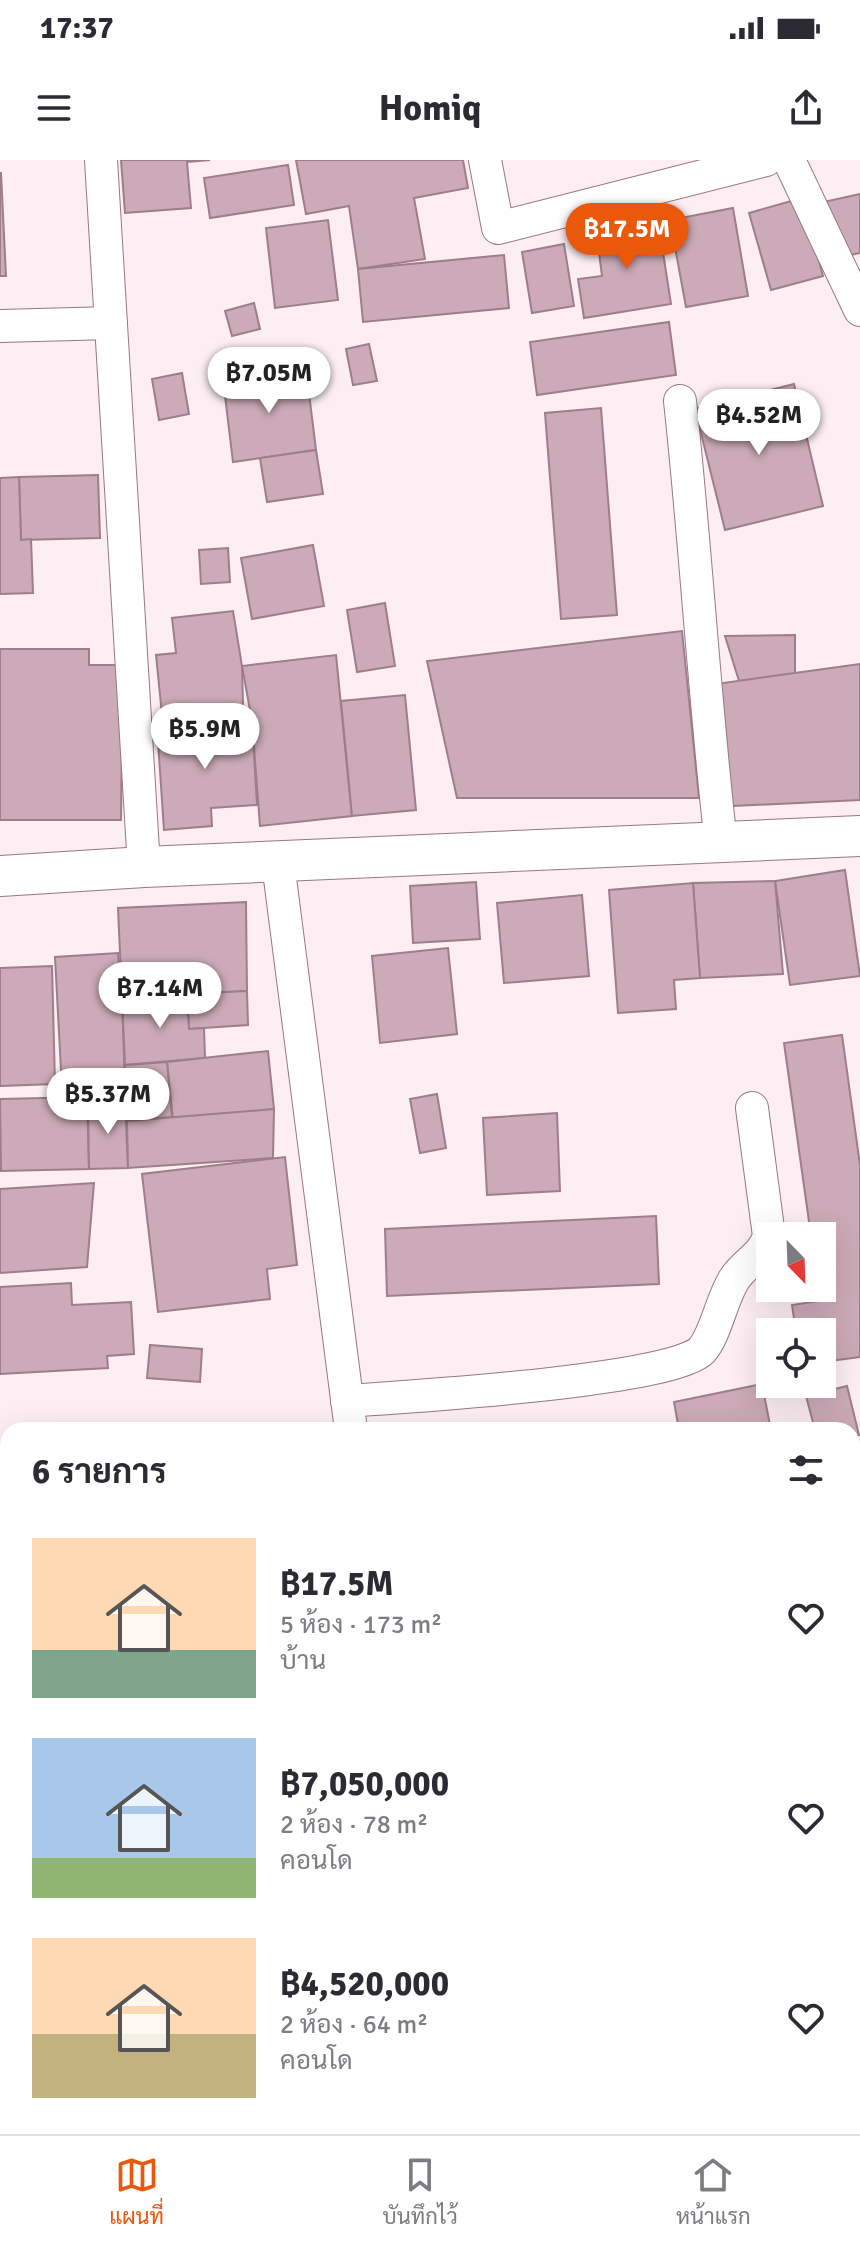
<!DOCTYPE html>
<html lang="th">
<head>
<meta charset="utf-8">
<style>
  :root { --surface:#fff; --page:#f7f7f7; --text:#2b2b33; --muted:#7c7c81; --line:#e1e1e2; --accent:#ea580c }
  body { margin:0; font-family:Signika,Sarabun,sans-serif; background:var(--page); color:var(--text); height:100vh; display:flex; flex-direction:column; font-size:30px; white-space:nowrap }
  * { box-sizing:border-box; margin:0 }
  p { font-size:26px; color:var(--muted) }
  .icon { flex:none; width:44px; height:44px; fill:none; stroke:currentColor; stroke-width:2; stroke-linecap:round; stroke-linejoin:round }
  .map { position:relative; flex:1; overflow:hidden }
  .sheet { position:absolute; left:0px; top:1262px; width:860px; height:712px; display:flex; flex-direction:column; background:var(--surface); border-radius:24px 24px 0 0; box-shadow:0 8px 32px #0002 }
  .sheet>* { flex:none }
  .needle { width:52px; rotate:157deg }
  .controls { position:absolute; left:756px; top:1062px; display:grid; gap:16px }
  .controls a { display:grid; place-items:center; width:80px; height:80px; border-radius:0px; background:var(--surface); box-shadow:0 8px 32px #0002; font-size:40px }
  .price { position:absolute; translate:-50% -68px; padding:0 18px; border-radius:28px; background:#fff; color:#222; font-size:26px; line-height:52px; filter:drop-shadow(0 2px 4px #0008) }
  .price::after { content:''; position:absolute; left:50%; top:48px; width:24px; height:18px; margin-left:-12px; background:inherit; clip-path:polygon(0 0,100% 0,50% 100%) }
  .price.selected { background:var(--accent); color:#fff }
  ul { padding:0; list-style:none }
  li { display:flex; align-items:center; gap:24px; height:200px; padding:0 32px }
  li span { display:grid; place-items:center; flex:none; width:224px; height:160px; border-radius:0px; color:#555 }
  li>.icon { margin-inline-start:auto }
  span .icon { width:96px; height:96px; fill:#fffc; stroke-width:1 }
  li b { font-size:34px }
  h2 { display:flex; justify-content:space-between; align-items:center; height:96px; padding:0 32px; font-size:34px }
  .status { display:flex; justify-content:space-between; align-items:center; height:56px; padding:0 40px; background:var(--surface); direction:ltr }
  .status svg { height:22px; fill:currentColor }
  header { display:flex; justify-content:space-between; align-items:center; height:104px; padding:0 32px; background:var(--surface); font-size:36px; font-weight:700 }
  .dock { display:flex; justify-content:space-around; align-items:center; height:112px; border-top:2px solid var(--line); background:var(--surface); font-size:22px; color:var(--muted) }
  .dock a { display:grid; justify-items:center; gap:4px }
  .dock .selected { color:var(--accent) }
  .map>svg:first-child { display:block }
</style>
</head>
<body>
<div class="status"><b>17:37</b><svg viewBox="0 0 49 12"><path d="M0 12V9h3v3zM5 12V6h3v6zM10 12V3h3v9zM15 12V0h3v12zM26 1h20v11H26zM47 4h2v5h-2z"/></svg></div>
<header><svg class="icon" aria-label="menu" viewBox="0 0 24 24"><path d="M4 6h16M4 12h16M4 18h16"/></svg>Homiq<svg class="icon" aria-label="share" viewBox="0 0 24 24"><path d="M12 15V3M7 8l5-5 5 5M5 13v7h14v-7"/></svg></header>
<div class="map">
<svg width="860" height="1974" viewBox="0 0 860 1974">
  <rect width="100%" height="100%" fill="#fceef3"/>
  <g fill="#ccaab7" stroke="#9e7e8a" stroke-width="2">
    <polygon points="121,0 210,0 187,2 191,48 125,53"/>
    <polygon points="296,0 463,0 468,28 414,38 425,99 358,109 349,46 306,54"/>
    <polygon points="288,5 294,45 210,58 204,18"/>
    <polygon points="1,13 6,116 0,116 0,13"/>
    <polygon points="860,34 860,93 832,99 819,43"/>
    <polygon points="802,38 823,116 771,130 749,53"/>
    <polygon points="733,48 748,136 686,147 670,60"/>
    <polygon points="328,60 338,140 275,148 266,68"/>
    <polygon points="658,60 671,144 584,158 578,119 602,116 596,69"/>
    <polygon points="564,84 574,146 532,153 522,92"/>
    <polygon points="504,95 509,148 363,162 358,109"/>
    <polygon points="254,143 260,169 232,176 225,151"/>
    <polygon points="669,162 676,215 537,235 530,182"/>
    <polygon points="369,184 377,221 353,225 346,189"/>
    <polygon points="306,209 316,290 233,302 223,219"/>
    <polygon points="182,213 189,254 159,260 152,219"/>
    <polygon points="794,224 823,346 725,370 695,249"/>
    <polygon points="601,248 617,455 561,459 545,253"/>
    <polygon points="316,290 323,334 267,342 260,298"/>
    <polygon points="98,315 100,378 21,380 19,317"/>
    <polygon points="19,317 21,380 31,379 33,433 0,434 0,318"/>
    <polygon points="313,385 324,446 252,459 241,398"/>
    <polygon points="228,388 230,422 201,424 199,390"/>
    <polygon points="385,443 395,506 357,512 347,450"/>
    <polygon points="233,451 242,506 243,545 162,555 156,495 176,493 172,458"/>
    <polygon points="682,471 699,638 457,638 427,501"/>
    <polygon points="795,475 795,514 739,521 725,476"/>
    <polygon points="0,489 89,489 89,505 123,505 121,660 0,660"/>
    <polygon points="336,495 352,656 260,666 252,561 242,506"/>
    <polygon points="860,504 860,640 733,646 716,524"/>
    <polygon points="405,535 416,650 352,656 341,541"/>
    <polygon points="252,561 257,645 211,648 212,666 164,670 157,567"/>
    <polygon points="845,710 860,816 790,825 775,721"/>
    <polygon points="775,721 783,814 700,818 693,723"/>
    <polygon points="476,722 480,779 413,783 410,726"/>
    <polygon points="693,723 700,818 674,820 676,849 618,853 609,730"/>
    <polygon points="582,735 589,816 504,823 497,743"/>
    <polygon points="246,742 247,831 122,837 118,748"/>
    <polygon points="448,788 457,874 380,883 372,796"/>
    <polygon points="118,793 122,837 125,925 62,929 55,797"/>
    <polygon points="52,806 55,924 0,926 0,808"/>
    <polygon points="247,831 248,865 189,869 187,834"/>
    <polygon points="187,834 189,869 204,868 205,898 125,905 122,837"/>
    <polygon points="842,875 860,1005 860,1197 822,1202 822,1172 796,1172 792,1145 819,1141 818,1128 822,1128 822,1076 811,1076 784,883"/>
    <polygon points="268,891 274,949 173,960 167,902"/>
    <polygon points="167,902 172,957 127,961 125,905"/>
    <polygon points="437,934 446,988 420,993 410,939"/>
    <polygon points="87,937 89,1009 1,1011 0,939"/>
    <polygon points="125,941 128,1008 89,1009 88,943"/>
    <polygon points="274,949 273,998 128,1008 127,961"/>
    <polygon points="557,953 560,1031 487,1035 483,958"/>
    <polygon points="285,997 297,1105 267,1109 270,1139 158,1152 142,1014"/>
    <polygon points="94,1023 87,1107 0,1113 0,1029"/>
    <polygon points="656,1056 659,1124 387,1136 385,1069"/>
    <polygon points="71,1123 72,1145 131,1142 134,1194 107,1196 108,1208 0,1214 0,1127"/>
    <polygon points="150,1185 202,1189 200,1222 147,1218"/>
    <polygon points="762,1224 771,1270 679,1270 674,1242"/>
    <polygon points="847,1226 859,1275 852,1277 852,1270 815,1270 806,1236"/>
    <polygon points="0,1523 8,1524 8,1612 0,1611"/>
    <polygon points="860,1638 860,1747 852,1749 852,1640"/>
    <polygon points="8,1681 8,1747 0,1748 0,1682"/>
    <polygon points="8,1755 8,1836 0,1836 0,1756"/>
    <polygon points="0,1836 8,1836 8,1925 0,1924"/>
    <polygon points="0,1939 8,1939 8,1966 82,1966 82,1974 0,1974"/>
    <polygon points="491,1966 566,1966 524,1974 493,1974"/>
    <polygon points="682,1966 753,1966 754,1974 683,1974"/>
    <polygon points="806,1966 845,1966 846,1974 806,1974"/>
  </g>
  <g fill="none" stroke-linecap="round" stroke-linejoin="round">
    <g stroke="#977783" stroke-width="34">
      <g id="minor">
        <polyline points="101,0 144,707"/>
        <polyline points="485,0 498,68 766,0"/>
        <polyline points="789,0 860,150"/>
        <polyline points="0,166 111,163"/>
        <path d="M680 241C696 388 704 536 721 683"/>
        <polyline points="278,703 351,1270"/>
        <path d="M347 1241C401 1237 674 1221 702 1190 716 1174 722 1137 735 1118 746 1102 763 1096 769 1076L752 948"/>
        <polyline points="852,1612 860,1610"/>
        <polyline points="0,1641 8,1644"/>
        <polyline points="442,1966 443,1974"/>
      </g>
    </g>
    <g stroke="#977783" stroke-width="42">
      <polyline id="tertiary" points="0,716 144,707 860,676"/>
    </g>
    <use href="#minor" stroke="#fff" stroke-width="32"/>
    <use href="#tertiary" stroke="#fff" stroke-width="40"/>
  </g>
</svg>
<div class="controls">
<a><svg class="needle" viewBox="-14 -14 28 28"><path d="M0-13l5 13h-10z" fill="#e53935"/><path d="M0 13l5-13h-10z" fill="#7c7c81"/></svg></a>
<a><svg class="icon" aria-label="locate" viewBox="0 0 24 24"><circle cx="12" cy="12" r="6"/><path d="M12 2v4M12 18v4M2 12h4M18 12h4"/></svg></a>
</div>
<b class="price selected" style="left:627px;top:111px">฿17.5M</b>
<b class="price" style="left:269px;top:255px">฿7.05M</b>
<b class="price" style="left:759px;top:297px">฿4.52M</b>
<b class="price" style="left:205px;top:611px">฿5.9M</b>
<b class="price" style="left:160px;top:870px">฿7.14M</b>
<b class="price" style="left:108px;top:976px">฿5.37M</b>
<section class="sheet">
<h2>6 รายการ<svg class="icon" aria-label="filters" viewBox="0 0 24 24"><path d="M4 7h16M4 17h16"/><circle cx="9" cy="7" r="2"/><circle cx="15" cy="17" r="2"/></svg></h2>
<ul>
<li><span style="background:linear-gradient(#ffd9b3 70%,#7fa58c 0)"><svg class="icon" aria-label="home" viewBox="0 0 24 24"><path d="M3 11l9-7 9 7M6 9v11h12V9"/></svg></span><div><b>฿17.5M</b><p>5 ห้อง · 173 m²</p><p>บ้าน</p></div><svg class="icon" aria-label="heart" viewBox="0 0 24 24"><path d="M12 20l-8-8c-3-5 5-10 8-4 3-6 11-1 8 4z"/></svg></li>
<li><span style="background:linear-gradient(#a9c7e8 75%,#8fb573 0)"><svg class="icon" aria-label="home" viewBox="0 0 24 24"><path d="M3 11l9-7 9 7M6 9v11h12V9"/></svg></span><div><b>฿7,050,000</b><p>2 ห้อง · 78 m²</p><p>คอนโด</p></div><svg class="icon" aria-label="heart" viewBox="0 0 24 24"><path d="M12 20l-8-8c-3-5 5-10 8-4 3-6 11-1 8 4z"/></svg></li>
<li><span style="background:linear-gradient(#ffd9b3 60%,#c2b280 0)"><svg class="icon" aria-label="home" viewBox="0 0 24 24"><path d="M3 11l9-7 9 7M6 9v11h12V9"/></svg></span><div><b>฿4,520,000</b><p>2 ห้อง · 64 m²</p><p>คอนโด</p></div><svg class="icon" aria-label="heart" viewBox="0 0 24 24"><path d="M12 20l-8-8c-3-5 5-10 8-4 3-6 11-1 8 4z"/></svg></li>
</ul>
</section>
</div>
<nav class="dock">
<a class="selected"><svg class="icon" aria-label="map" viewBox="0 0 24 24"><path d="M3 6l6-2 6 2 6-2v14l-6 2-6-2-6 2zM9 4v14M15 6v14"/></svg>แผนที่</a>
<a><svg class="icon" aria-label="saved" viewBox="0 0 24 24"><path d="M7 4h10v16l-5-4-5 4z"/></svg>บันทึกไว้</a>
<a><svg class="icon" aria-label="home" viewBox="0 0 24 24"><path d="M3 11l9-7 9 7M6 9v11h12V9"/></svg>หน้าแรก</a>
</nav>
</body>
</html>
